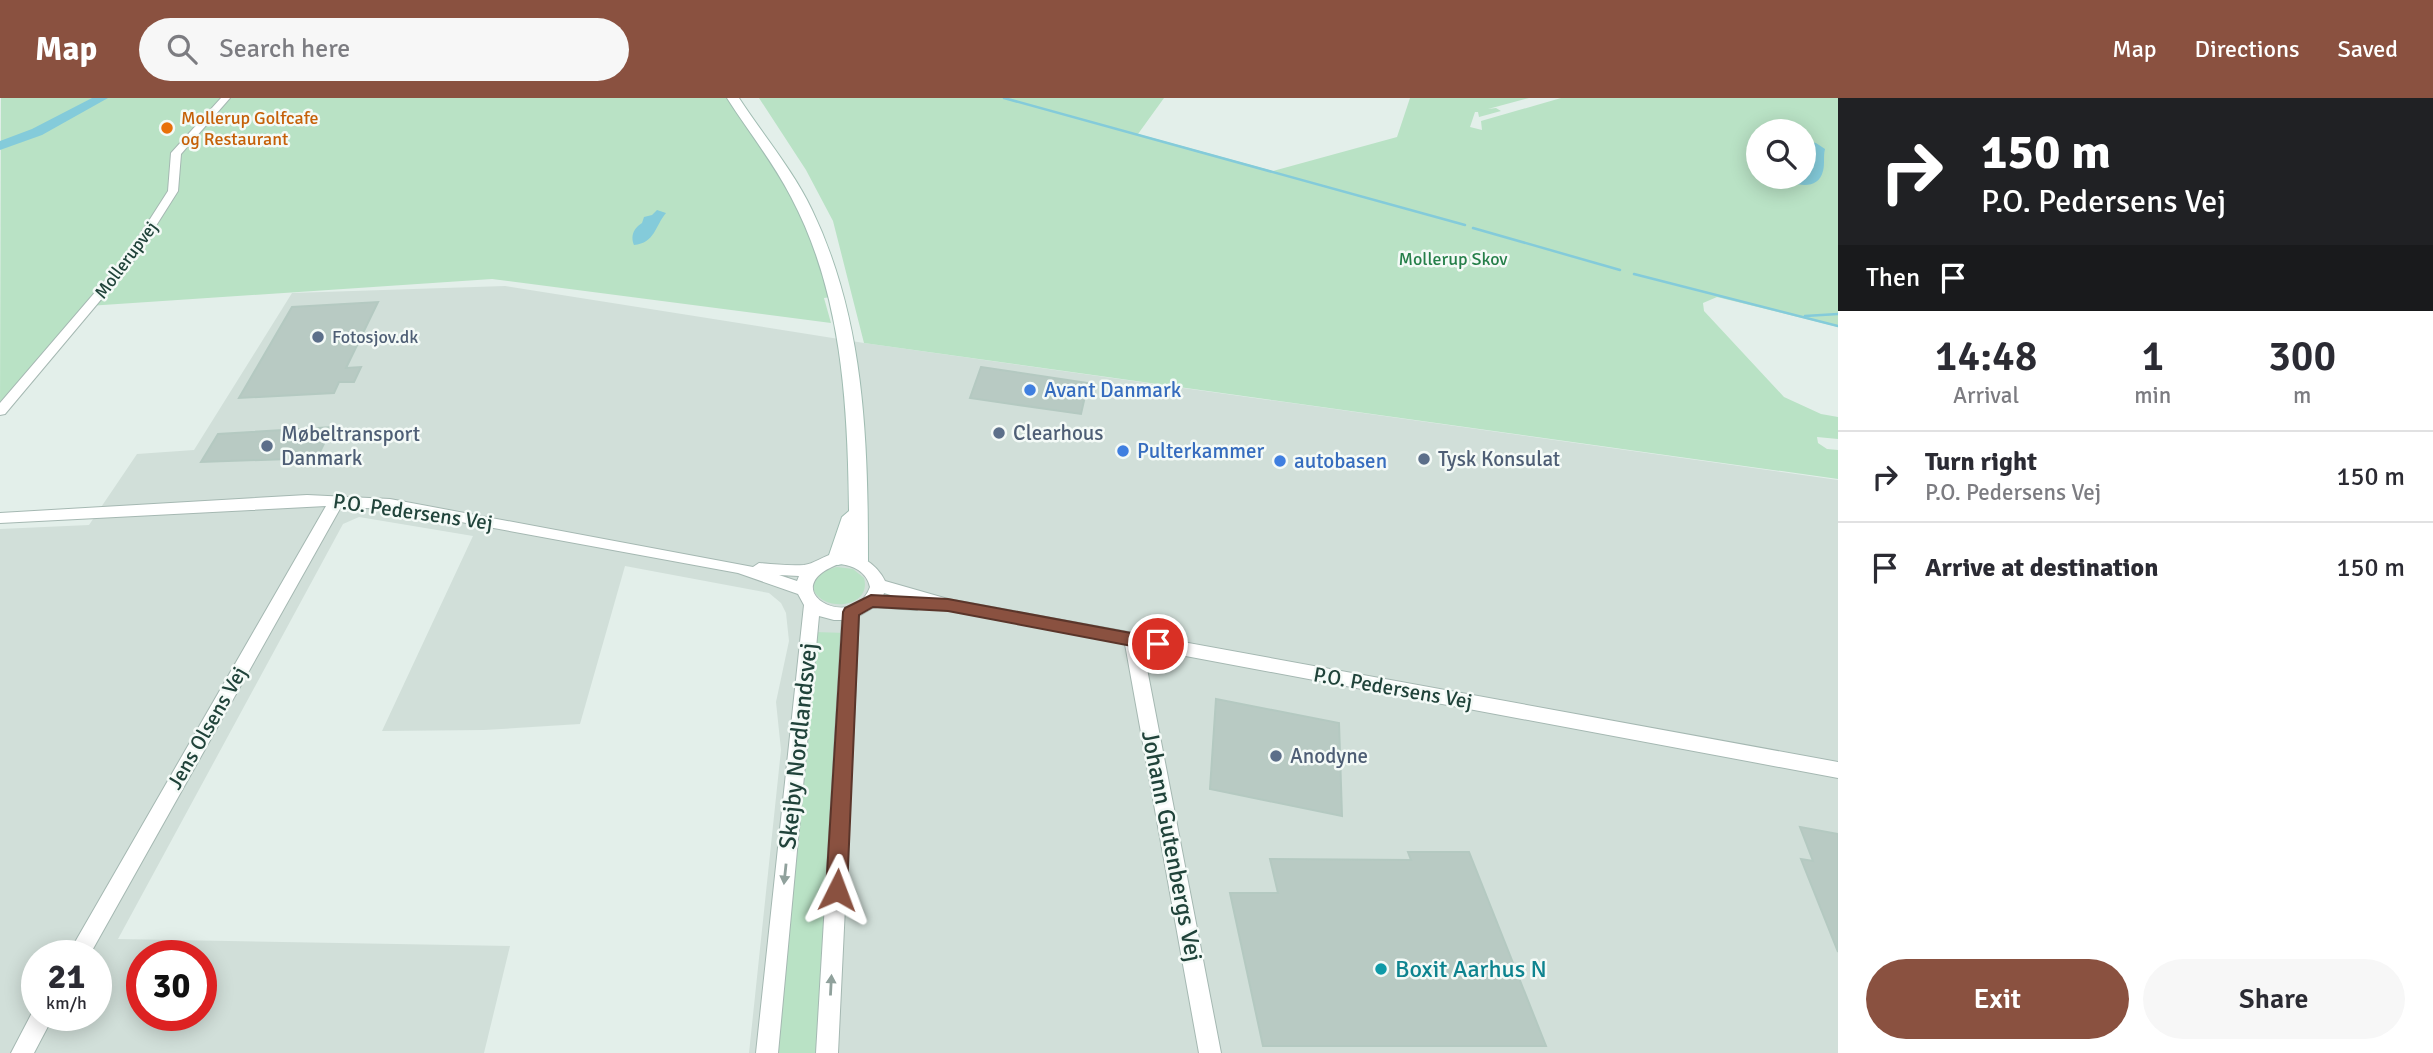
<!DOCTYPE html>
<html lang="en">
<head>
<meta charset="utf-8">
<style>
  :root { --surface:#fff; --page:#f7f7f7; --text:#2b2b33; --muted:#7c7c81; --line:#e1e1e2; --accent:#8a5140 }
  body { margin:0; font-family:Signika,sans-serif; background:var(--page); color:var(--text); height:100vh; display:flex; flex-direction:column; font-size:26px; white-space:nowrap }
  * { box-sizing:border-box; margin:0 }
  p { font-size:23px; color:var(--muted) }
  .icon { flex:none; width:38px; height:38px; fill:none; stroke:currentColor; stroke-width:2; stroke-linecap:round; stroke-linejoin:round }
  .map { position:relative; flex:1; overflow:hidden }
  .side { display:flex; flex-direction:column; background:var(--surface); width:595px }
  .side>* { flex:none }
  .banner { background:#202124; color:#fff; overflow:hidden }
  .buttons { position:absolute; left:1746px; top:21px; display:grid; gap:14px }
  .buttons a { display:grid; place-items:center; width:70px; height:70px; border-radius:50%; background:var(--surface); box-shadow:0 4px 18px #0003; font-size:35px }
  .speed { position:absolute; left:21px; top:842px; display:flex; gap:14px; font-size:35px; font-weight:700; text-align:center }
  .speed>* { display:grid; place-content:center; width:91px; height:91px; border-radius:50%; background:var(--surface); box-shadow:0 4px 18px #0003; line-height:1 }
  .speed small { font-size:18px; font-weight:400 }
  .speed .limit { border:10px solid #d22; background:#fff; color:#111 }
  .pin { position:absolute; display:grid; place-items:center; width:60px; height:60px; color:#fff; margin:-30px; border:4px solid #fff; border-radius:50%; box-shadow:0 2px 7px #0007 }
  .me { position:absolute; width:77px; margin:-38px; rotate:3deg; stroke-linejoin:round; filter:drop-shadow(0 0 5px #0008) }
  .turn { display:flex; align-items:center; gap:24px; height:147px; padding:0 28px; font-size:32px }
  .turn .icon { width:91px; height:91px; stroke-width:2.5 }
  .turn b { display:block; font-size:49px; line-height:60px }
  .then { display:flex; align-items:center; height:66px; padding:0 28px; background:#0003; gap:14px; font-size:26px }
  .eta { display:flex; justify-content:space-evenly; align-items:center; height:119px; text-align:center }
  .eta b { font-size:42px; font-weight:600; line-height:49px }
  .button { display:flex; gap:14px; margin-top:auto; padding:14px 28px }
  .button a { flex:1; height:80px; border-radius:42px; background:var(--accent); color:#fff; font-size:28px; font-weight:600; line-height:80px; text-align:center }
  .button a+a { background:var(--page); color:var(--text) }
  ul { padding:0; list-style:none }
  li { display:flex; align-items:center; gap:21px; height:91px; padding:0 28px; border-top:2px solid var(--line) }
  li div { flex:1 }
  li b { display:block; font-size:26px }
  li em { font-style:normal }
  header { display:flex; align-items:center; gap:42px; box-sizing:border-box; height:98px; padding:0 35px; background:var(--accent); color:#fff }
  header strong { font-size:33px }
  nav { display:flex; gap:38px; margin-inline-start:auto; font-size:24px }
  .search { width:490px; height:63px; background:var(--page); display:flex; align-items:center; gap:18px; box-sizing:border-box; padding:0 24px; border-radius:38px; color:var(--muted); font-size:26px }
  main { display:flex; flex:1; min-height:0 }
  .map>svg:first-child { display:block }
  .built { fill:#d1dfd9; fill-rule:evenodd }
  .green { fill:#b9e2c5; fill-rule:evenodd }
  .water { fill:#84cbda }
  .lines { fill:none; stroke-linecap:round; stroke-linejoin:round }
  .stream { stroke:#84cbda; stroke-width:2.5 }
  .river { fill:#84cbda; fill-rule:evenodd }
  .building { fill:#b8cac3; stroke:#b4c9c1; stroke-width:2 }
  .street-casing { stroke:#a5b8b2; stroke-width:2 }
  .secondary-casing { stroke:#a0bcb2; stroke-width:2 }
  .street { fill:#fff; fill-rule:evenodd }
  .secondary { fill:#fff; fill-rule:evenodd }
  .oneway { fill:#90a19c }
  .route { fill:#8a5140; stroke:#5a352a; stroke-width:2 }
  .food-dot { fill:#e8710a; stroke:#f4faf7; stroke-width:2.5 }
  .service-dot { fill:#5c6f8a; stroke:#f4faf7; stroke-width:2.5 }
  .shop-dot { fill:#3f7fe0; stroke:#f4faf7; stroke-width:2.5 }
  .culture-dot { fill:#0f9aa8; stroke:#f4faf7; stroke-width:2.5 }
  .labels { text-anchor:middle; stroke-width:5; stroke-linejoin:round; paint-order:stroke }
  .far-food-label { font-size:18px; fill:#c56008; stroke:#f4faf7; text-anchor:start }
  .far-park-label { font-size:18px; fill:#257f49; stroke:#f4faf7 }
  .far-street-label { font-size:18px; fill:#20433a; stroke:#f4faf7 }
  .far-service-label { font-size:18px; fill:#4e5e75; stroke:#f4faf7; text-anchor:start }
  .shop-label { font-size:21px; fill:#366cbe; stroke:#f4faf7; text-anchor:start }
  .service-label { font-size:21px; fill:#4e5e75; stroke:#f4faf7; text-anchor:start }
  .street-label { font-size:21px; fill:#20433a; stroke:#f4faf7 }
  .near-street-label { font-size:24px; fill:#20433a; stroke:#f4faf7 }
  .near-culture-label { font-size:24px; fill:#0d838f; stroke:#f4faf7; text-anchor:start }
</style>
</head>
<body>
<header>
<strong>Map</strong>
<div class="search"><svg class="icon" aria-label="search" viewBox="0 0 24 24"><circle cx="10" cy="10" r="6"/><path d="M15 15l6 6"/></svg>Search here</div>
<nav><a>Map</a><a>Directions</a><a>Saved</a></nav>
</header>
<main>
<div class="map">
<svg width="1838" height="955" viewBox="0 0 1838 955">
  <rect width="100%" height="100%" fill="#e3efea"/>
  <path class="built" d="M505 188 864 245 1838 382V955H749L781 652 776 604 789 543 786 515 781 505 769 495 625 468 580 626 484 632 382 633 473 438 359 419 343 426 118 841 510 848 484 955H0V431L89 427 137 356 194 352 292 195ZM37 858H96V917H37ZM142 858H201V917H142Z"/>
  <path class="green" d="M1 0H93L20 39 37 34 102 0H728L788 91 810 136 831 199 824 200 831 225 492 181 88 208 0 310Z
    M759 0H1164L1138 36 1273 73 1397 39 1410 0H1529L1488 11 1496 10 1501 13 1479 19 1478 14H1475L1470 29 1482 32 1481 23 1561 0H1838V229L1717 199 1703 205 1704 213 1784 299 1821 316 1838 319V341L1817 339 1818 345 1827 351 1838 352V381L864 245 833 123 806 72ZM1759 33H1804V79H1759Z
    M837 469 853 471 864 480C872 509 826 515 814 493 813 478 824 472 837 469Z
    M814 534 847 535 821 955H775Z"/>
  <path class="water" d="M1804 43 1816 45 1825 51C1823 58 1825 66 1823 73 1818 94 1793 87 1780 79H1804Z
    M657 112 666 115C655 128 655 145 634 147 630 138 634 130 642 125L644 119 652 117Z"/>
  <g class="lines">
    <path class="stream" d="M1004 0 1465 127
      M1473 130 1620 172
      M1634 176 1838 228
      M1805 218 1838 216"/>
    <path class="river" d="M92 0H108L42 37 0 52V43L32 31Z"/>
  </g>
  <path class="building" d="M378 204 346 270 361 269 354 284H339L334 295 239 300 292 209Z
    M981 269 1088 285 1081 316 970 300Z
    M332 329 317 360 201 364 218 336Z
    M1216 601 1339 625 1342 718 1210 691Z
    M1800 729 1838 736V854L1801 761 1813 763Z
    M1408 754H1469L1546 948H1263L1230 795H1278L1270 761 1411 762Z"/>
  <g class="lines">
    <g class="street-casing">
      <path id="street" d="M221 0H230L181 56 178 93 135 161 5 316 0 317V305L127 157 168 93 171 55Z
        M307 397 390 401 753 469 759 465C774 466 789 468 804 467 813 466 824 458 835 455 855 451 877 466 885 483L948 501 1838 664V680L1143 550 1221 955H1199L1125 546 925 506 917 512 874 509 859 518 838 955H816L842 522H834L819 518 778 955H756L804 507 798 496 738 475 390 411 341 409 89 858H67L326 408 0 425V415ZM839 466C853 467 867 474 870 489 853 536 772 491 839 466ZM779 477 799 478 797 483ZM884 495 897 499 883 498Z
        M35 909 37 917H54L34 955H11Z"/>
    </g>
    <g class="secondary-casing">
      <path id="secondary" d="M727 0H739C763 37 793 72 812 112 865 222 868 343 868 463L865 468 858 470 851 468 848 461 845 465 838 467 831 465 828 460 842 419 849 413C848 307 842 195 791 99 773 64 748 33 727 0Z"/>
    </g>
    <use href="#street" class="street"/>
    <use href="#secondary" class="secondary"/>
  </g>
  <defs><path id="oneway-solid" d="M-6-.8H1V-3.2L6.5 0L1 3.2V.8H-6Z" transform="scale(1.75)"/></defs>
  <g class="oneway">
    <use href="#oneway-solid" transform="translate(785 776) rotate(96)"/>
    <use href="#oneway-solid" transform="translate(831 887) rotate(-87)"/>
  </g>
  <path class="route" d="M871 497 948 501 1158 540 1164 542 1167 546 1164 551 1158 553 948 513 873 509 859 517 847 792 844 799 837 802 829 799 826 792 843 514 845 510Z"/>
  <circle class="food-dot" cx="167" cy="30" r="7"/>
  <g class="service-dot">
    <circle cx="318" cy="239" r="7"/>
    <circle cx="999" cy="335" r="7"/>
    <circle cx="267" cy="348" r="7"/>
    <circle cx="1424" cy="361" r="7"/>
    <circle cx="1276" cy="658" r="7"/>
  </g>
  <g class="shop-dot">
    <circle cx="1030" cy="292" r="7"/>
    <circle cx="1123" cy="353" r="7"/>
    <circle cx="1280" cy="363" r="7"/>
  </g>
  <circle class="culture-dot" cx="1381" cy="871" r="7"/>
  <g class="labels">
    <g class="far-food-label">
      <text x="181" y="26">Mollerup Golfcafe<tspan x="181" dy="21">og Restaurant</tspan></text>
    </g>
    <g class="far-park-label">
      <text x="1453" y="167">Mollerup Skov</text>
    </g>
    <g class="far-street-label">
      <text transform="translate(126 162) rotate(-53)" y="6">Mollerupvej</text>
    </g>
    <g class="far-service-label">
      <text x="332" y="245">Fotosjov.dk</text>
    </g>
    <g class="shop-label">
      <text x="1044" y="299">Avant Danmark</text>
      <text x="1137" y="360">Pulterkammer</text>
      <text x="1294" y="370">autobasen</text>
    </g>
    <g class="service-label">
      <text x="1013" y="342">Clearhous</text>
      <text x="281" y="343">Møbeltransport<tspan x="281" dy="24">Danmark</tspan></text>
      <text x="1438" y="368">Tysk Konsulat</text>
      <text x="1290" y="665">Anodyne</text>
    </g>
    <g class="street-label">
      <text transform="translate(413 414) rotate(8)" y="7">P.O. Pedersens Vej</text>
      <text transform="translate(1393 590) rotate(10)" y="7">P.O. Pedersens Vej</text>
      <text transform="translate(207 630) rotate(-60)" y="7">Jens Olsens Vej</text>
    </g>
    <g class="near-street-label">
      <text transform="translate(798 648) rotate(-84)" y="8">Skejby Nordlandsvej</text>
      <text transform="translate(1172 748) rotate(79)" y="8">Johann Gutenbergs Vej</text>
    </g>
    <g class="near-culture-label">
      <text x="1395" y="879">Boxit Aarhus N</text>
    </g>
  </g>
</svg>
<div class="buttons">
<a><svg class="icon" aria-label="search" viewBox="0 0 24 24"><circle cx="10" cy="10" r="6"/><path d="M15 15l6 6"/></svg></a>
</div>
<div class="speed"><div>21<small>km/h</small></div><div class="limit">30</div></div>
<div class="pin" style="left:1158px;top:546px;background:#d93025"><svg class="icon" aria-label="arrive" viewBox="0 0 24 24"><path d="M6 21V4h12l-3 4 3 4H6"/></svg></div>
<svg class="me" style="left:837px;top:792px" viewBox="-20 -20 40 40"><path d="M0-17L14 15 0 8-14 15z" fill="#8a5140" stroke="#fff" stroke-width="4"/></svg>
</div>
<section class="side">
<div class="banner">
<div class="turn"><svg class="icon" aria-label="right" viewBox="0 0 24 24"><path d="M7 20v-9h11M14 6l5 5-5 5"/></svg><div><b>150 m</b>P.O. Pedersens Vej</div></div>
<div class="then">Then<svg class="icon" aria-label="arrive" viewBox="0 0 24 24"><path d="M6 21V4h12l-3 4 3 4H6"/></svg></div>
</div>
<div class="eta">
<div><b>14:48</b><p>Arrival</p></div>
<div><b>1</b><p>min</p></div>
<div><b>300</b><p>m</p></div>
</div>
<ul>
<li><svg class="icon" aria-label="right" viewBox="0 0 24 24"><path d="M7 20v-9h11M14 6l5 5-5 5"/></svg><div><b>Turn right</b><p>P.O. Pedersens Vej</p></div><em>150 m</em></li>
<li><svg class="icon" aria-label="arrive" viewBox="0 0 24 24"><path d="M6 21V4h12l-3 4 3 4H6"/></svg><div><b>Arrive at destination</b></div><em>150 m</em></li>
</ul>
<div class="button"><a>Exit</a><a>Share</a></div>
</section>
</main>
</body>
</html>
